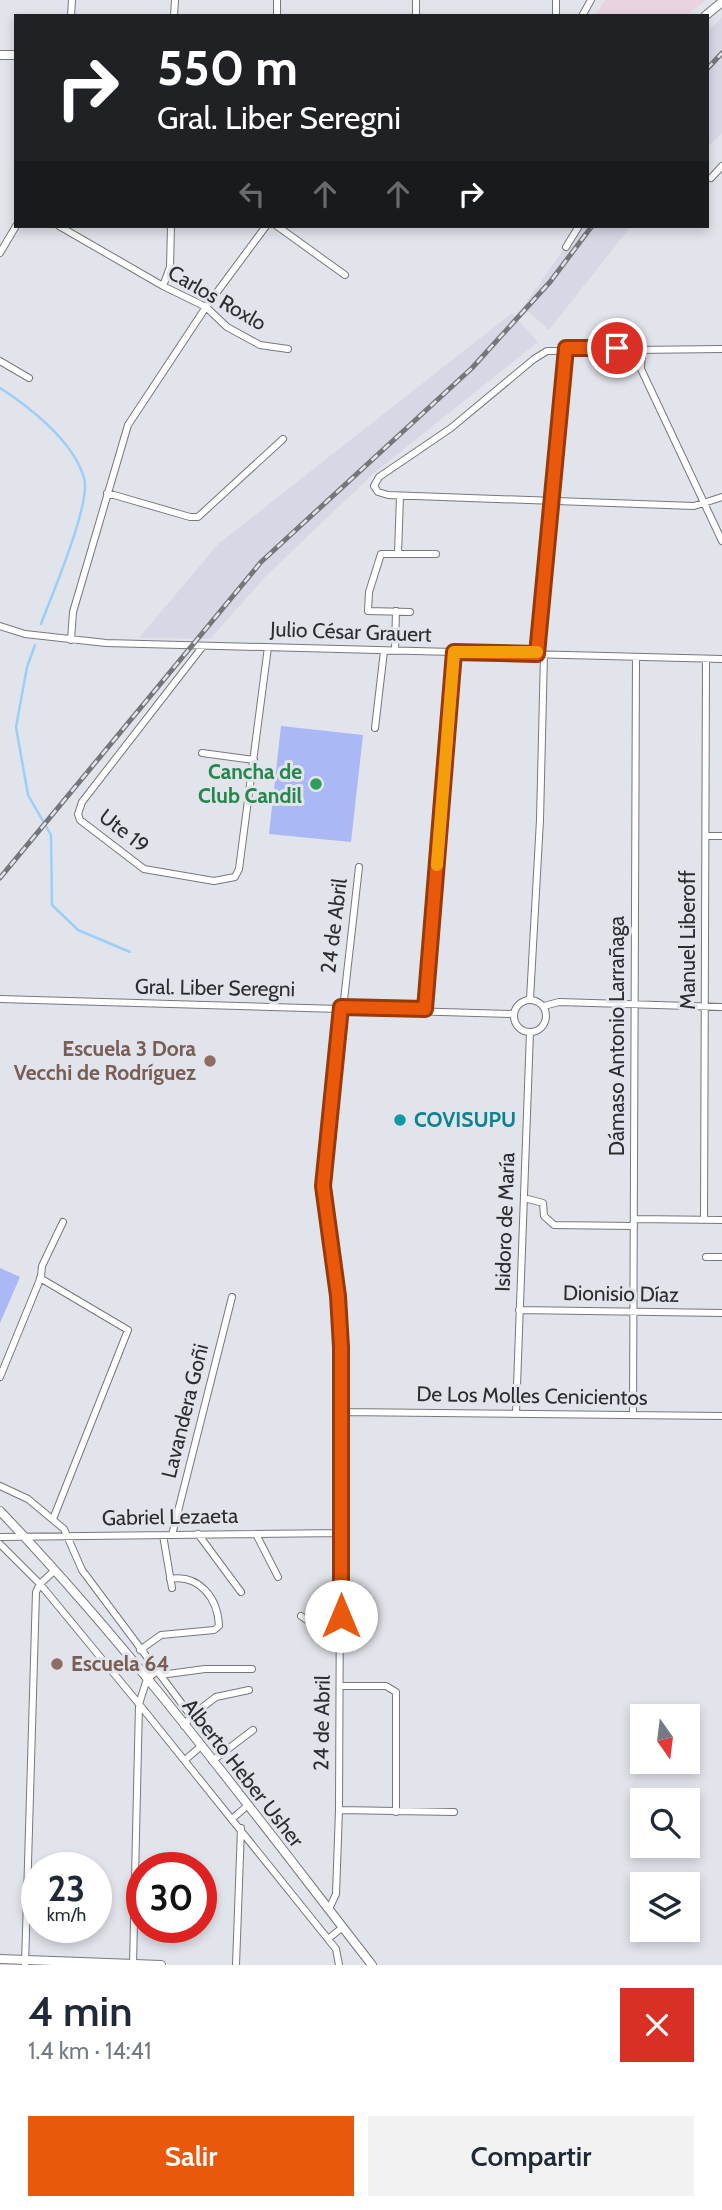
<!DOCTYPE html>
<html lang="es">
<head>
<meta charset="utf-8">
<style>
  :root { --surface:#fff; --page:#f2f2f3; --text:#1f2937; --muted:#747a83; --accent:#ea580c }
  body { margin:0; font-family:Cabin,sans-serif; background:var(--page); color:var(--text); height:100vh; display:flex; flex-direction:column; font-size:26px; white-space:nowrap }
  * { box-sizing:border-box; margin:0 }
  p { font-size:23px; color:var(--muted) }
  .icon { flex:none; width:38px; height:38px; fill:none; stroke:currentColor; stroke-width:2; stroke-linecap:round; stroke-linejoin:round }
  .map { position:relative; height:1965px; overflow:hidden }
  .panel { display:flex; flex-direction:column; background:var(--surface); flex:1 }
  .panel>* { flex:none }
  .guide { position:absolute; left:14px; top:14px; width:695px; height:214px; border-radius:0px; box-shadow:0 4px 10px #0003; background:#202124; color:#fff; overflow:hidden }
  .needle { width:46px; rotate:166deg }
  .fabs { position:absolute; left:630px; top:1704px; display:grid; gap:14px }
  .fabs a { display:grid; place-items:center; width:70px; height:70px; border-radius:0px; background:var(--surface); box-shadow:0 4px 10px #0003; font-size:35px }
  .speed { position:absolute; left:21px; top:1852px; display:flex; gap:14px; font-size:35px; font-weight:700; text-align:center }
  .speed>* { display:grid; place-content:center; width:91px; height:91px; border-radius:50%; background:var(--surface); box-shadow:0 4px 10px #0003; line-height:1 }
  .speed small { font-size:18px; font-weight:400 }
  .speed .limit { border:10px solid #d22; background:#fff; color:#111 }
  .pin { position:absolute; display:grid; place-items:center; width:60px; height:60px; color:#fff; margin:-30px; border:4px solid #fff; border-radius:50%; box-shadow:0 2px 7px #0007 }
  .me { position:absolute; width:77px; margin:-38px; rotate:0deg; stroke-linejoin:round; filter:drop-shadow(0 0 5px #0008) }
  .turn { display:flex; align-items:center; gap:24px; height:147px; padding:0 28px; font-size:32px }
  .turn .icon { width:91px; height:91px; stroke-width:2.5 }
  .turn b { display:block; font-size:49px; line-height:60px }
  .lanes { display:flex; align-items:center; height:66px; padding:0 28px; background:#0003; justify-content:center; gap:35px; direction:ltr }
  .lanes .off { opacity:.35 }
  .round { display:grid; place-items:center; flex:none; width:74px; height:74px; border-radius:0px; background:var(--page) }
  .headline { display:flex; align-items:center; justify-content:space-between; height:119px; padding:0 28px }
  h1 { font-size:42px; font-weight:600; line-height:52px }
  .cta { display:flex; gap:14px; margin-top:auto; padding:14px 28px }
  .cta a { flex:1; height:80px; border-radius:0px; background:var(--accent); color:#fff; font-size:28px; font-weight:600; line-height:80px; text-align:center }
  .cta a+a { background:var(--page); color:var(--text) }
  .map>svg:first-child { display:block }
  .built { fill:#d6d8e6 }
  .industrial { fill:#ead3e0 }
  .green { fill:#abb8f6 }
  .lines { fill:none; stroke-linecap:round; stroke-linejoin:round }
  .stream { stroke:#9bcff5; stroke-width:2.5 }
  .minor-casing { stroke:#77787e; stroke-width:8 }
  .tertiary-casing { stroke:#77787e; stroke-width:10 }
  .minor { stroke:#fff; stroke-width:6 }
  .tertiary { stroke:#fff; stroke-width:8 }
  .rail-casing { stroke:#74767a; stroke-width:5 }
  .rail { stroke:#e2e4eb; stroke-width:2.5; stroke-dasharray:8; stroke-linecap:butt }
  .route-casing { stroke:#983908; stroke-width:18 }
  .route { stroke:#ea580c; stroke-width:12 }
  .slow { stroke:#f59e0b; stroke-width:12 }
  .leisure-dot { fill:#2e9e5b; stroke:#e2e4eb; stroke-width:2.5 }
  .education-dot { fill:#8d6e63; stroke:#e2e4eb; stroke-width:2.5 }
  .culture-dot { fill:#0f9aa8; stroke:#e2e4eb; stroke-width:2.5 }
  .labels { text-anchor:middle; stroke-width:6; stroke-linejoin:round; paint-order:stroke }
  .street-label { font-size:21px; fill:#2c2d2f; stroke:#e2e4eb }
  .leisure-label { font-size:21px; font-weight:bold; fill:#27864d; stroke:#e2e4eb; text-anchor:end }
  .education-label { font-size:21px; font-weight:bold; fill:#785e54; stroke:#e2e4eb; text-anchor:end }
  .culture-label { font-size:21px; font-weight:bold; fill:#0d838f; stroke:#e2e4eb; text-anchor:start }
</style>
</head>
<body>
<div class="map">
<svg width="722" height="1965" viewBox="0 0 722 1965">
  <rect width="100%" height="100%" fill="#e2e4eb"/>
  <path class="built" d="M722 17V134L707 147V33Z
    M580 226H631L549 330 523 307Z
    M512 313 538 342 374 473 265 577 210 639 139 638 218 544Z"/>
  <path class="industrial" d="M605 0H707L684 16H595Z"/>
  <path class="green" d="M281 726 363 735 351 842 269 834Z
    M0 1268 20 1277 0 1323Z"/>
  <g class="lines">
    <path class="stream" d="M0 388C30 407 74 442 84 478 92 502 51 597 41 624
      M35 645 27 667 16 727 28 795 51 835 52 905 78 930 130 952"/>
    <g class="minor-casing">
      <path id="minor" d="M416 0V16
        M71 16 72 0
        M174 16 175 0
        M277 16V0
        M556 16V0
        M582 16 591 0
        M711 178 722 166
        M59 226 163 286 206 307 227 327 260 345 288 349
        M277 226 345 275
        M566 247 579 226
        M0 253 16 226
        M163 286 170 267 171 226
        M642 347 641 369 722 541
        M722 349 547 351 534 359 451 428 379 477 374 486 378 492 388 495 694 506 722 497
        M0 361 29 378
        M107 493 190 517H198L283 439
        M398 554 400 496
        M410 612 368 611 369 592 381 554H436
        M0 626 25 634 106 643 722 659
        M71 640 73 612 128 425 206 307 266 226
        M203 646 82 802 78 814 80 820 144 869 214 881 235 877 239 869 268 647
        M395 651 396 611
        M537 654 566 348
        M375 728 384 651
        M202 753 254 760
        M706 836H722
        M0 999 514 1014
        M530 999 540 820 544 654
        M514 1016a16 16 0 1 1 32 0a16 16 0 1 1-32 0Z
        M544 1006 559 1002 722 1007
        M425 1009 454 652
        M524 1198 543 1203 544 1216 554 1225 634 1226
        M635 1219 722 1220
        M704 1220 706 659
        M706 1257H722
        M40 1278 128 1330 53 1519
        M519 1310 722 1313
        M0 1377 41 1277 42 1266 63 1222
        M341 1412 722 1416
        M516 1413 530 1032
        M633 1415 636 657
        M0 1486 28 1499 64 1529 82 1570 191 1716 184 1726
        M198 1534 241 1592
        M256 1534 278 1577
        M163 1535 172 1588
        M172 1535 232 1297
        M0 1537 341 1533
        M0 1544 40 1584 139 1704 336 1949 339 1965
        M301 1616 341 1643
        M140 1650 161 1635 214 1630 219 1626C218 1598 199 1574 170 1579
        M160 1675 205 1669H252
        M341 1686H386L396 1692V1812
        M191 1716 216 1697 249 1690
        M185 1760 200 1747
        M212 1761 253 1730
        M339 1810 454 1812
        M233 1818 247 1806
        M329 1909 336 1894 339 1810 341 1347 338 1296 323 1186 359 867
        M328 1939 343 1927
        M25 1965 36 1592 40 1584 55 1570
        M133 1965 139 1704 147 1679 156 1672
        M236 1965 241 1828"/>
    </g>
    <g class="tertiary-casing">
      <path id="tertiary" d="M705 16 722 2
        M0 55H16
        M0 1511C135 1652 252 1811 372 1965
        M0 1959 161 1965"/>
    </g>
    <use href="#minor" class="minor"/>
    <use href="#tertiary" class="tertiary"/>
    <g class="rail-casing">
      <path id="rail" d="M707 69 722 53
        M0 878 261 562 472 368 550 282 592 226"/>
    </g>
    <use href="#rail" class="rail"/>
  </g>
  <g class="lines">
    <g class="route-casing">
      <path id="route" d="M341 1616V1347L338 1296 323 1186 341 1007 425 1009 454 652 537 654 566 348H617"/>
    </g>
    <use href="#route" class="route"/>
    <path class="slow" d="M437 865 454 652H537"/>
  </g>
  <circle class="leisure-dot" cx="316" cy="784" r="7"/>
  <g class="education-dot">
    <circle cx="210" cy="1061" r="7"/>
    <circle cx="57" cy="1664" r="7"/>
  </g>
  <circle class="culture-dot" cx="400" cy="1120" r="7"/>
  <g class="labels">
    <g class="street-label">
      <text transform="translate(217 298) rotate(30)" y="7">Carlos Roxlo</text>
      <text transform="translate(351 632) rotate(2)" y="7">Julio César Grauert</text>
      <text transform="translate(124 831) rotate(38)" y="7">Ute 19</text>
      <text transform="translate(334 926) rotate(-83)" y="7">24 de Abril</text>
      <text transform="translate(688 940) rotate(-90)" y="7">Manuel Liberoff</text>
      <text transform="translate(215 988) rotate(1)" y="7">Gral. Liber Seregni</text>
      <text transform="translate(617 1036) rotate(-90)" y="7">Dámaso Antonio Larrañaga</text>
      <text transform="translate(505 1222) rotate(-88)" y="7">Isidoro de María</text>
      <text transform="translate(621 1294) rotate(1)" y="7">Dionisio Díaz</text>
      <text transform="translate(532 1396) rotate(1)" y="7">De Los Molles Cenicientos</text>
      <text transform="translate(185 1411) rotate(-76)" y="7">Lavandera Goñi</text>
      <text transform="translate(170 1517) rotate(-1)" y="7">Gabriel Lezaeta</text>
      <text transform="translate(322 1723) rotate(-89)" y="7">24 de Abril</text>
      <text transform="translate(243 1773) rotate(52)" y="7">Alberto Heber Usher</text>
    </g>
    <g class="leisure-label">
      <text x="302" y="779">Cancha de<tspan x="302" dy="24">Club Candil</tspan></text>
    </g>
    <g class="education-label">
      <text x="196" y="1056">Escuela 3 Dora<tspan x="196" dy="24">Vecchi de Rodríguez</tspan></text>
      <text x="71" y="1671" text-anchor="start">Escuela 64</text>
    </g>
    <g class="culture-label">
      <text x="414" y="1127">COVISUPU</text>
    </g>
  </g>
</svg>
<div class="fabs">
<a><svg class="needle" viewBox="-14 -14 28 28"><path d="M0-13l5 13h-10z" fill="#e53935"/><path d="M0 13l5-13h-10z" fill="#747a83"/></svg></a>
<a><svg class="icon" aria-label="search" viewBox="0 0 24 24"><circle cx="10" cy="10" r="6"/><path d="M15 15l6 6"/></svg></a>
<a><svg class="icon" aria-label="layers" viewBox="0 0 24 24"><path d="M12 4l9 5-9 5-9-5zM3 14l9 5 9-5"/></svg></a>
</div>
<div class="speed"><div>23<small>km/h</small></div><div class="limit">30</div></div>
<div class="pin" style="left:617px;top:348px;background:#d93025"><svg class="icon" aria-label="arrive" viewBox="0 0 24 24"><path d="M6 21V4h12l-3 4 3 4H6"/></svg></div>
<svg class="me" style="left:341px;top:1616px" viewBox="-20 -20 40 40"><circle r="19" fill="#fff"/><path d="M0-13L10 11 0 6-10 11z" fill="#ea580c"/></svg>
<div class="guide">
<div class="turn"><svg class="icon" aria-label="right" viewBox="0 0 24 24"><path d="M7 20v-9h11M14 6l5 5-5 5"/></svg><div><b>550 m</b>Gral. Liber Seregni</div></div>
<div class="lanes"><svg class="icon off" aria-label="left" viewBox="0 0 24 24"><path d="M17 20v-9H6M10 6l-5 5 5 5"/></svg><svg class="icon off" aria-label="ahead" viewBox="0 0 24 24"><path d="M12 20V5M6 11l6-6 6 6"/></svg><svg class="icon off" aria-label="ahead" viewBox="0 0 24 24"><path d="M12 20V5M6 11l6-6 6 6"/></svg><svg class="icon" aria-label="right" viewBox="0 0 24 24"><path d="M7 20v-9h11M14 6l5 5-5 5"/></svg></div>
</div>
</div>
<section class="panel">
<div class="headline"><div><h1>4 min</h1><p>1.4 km · 14:41</p></div><a class="round" style="background:#d93025;color:#fff"><svg class="icon" aria-label="close" viewBox="0 0 24 24"><path d="M6 6l12 12M18 6L6 18"/></svg></a></div>
<div class="cta"><a>Salir</a><a>Compartir</a></div>
</section>
</body>
</html>
